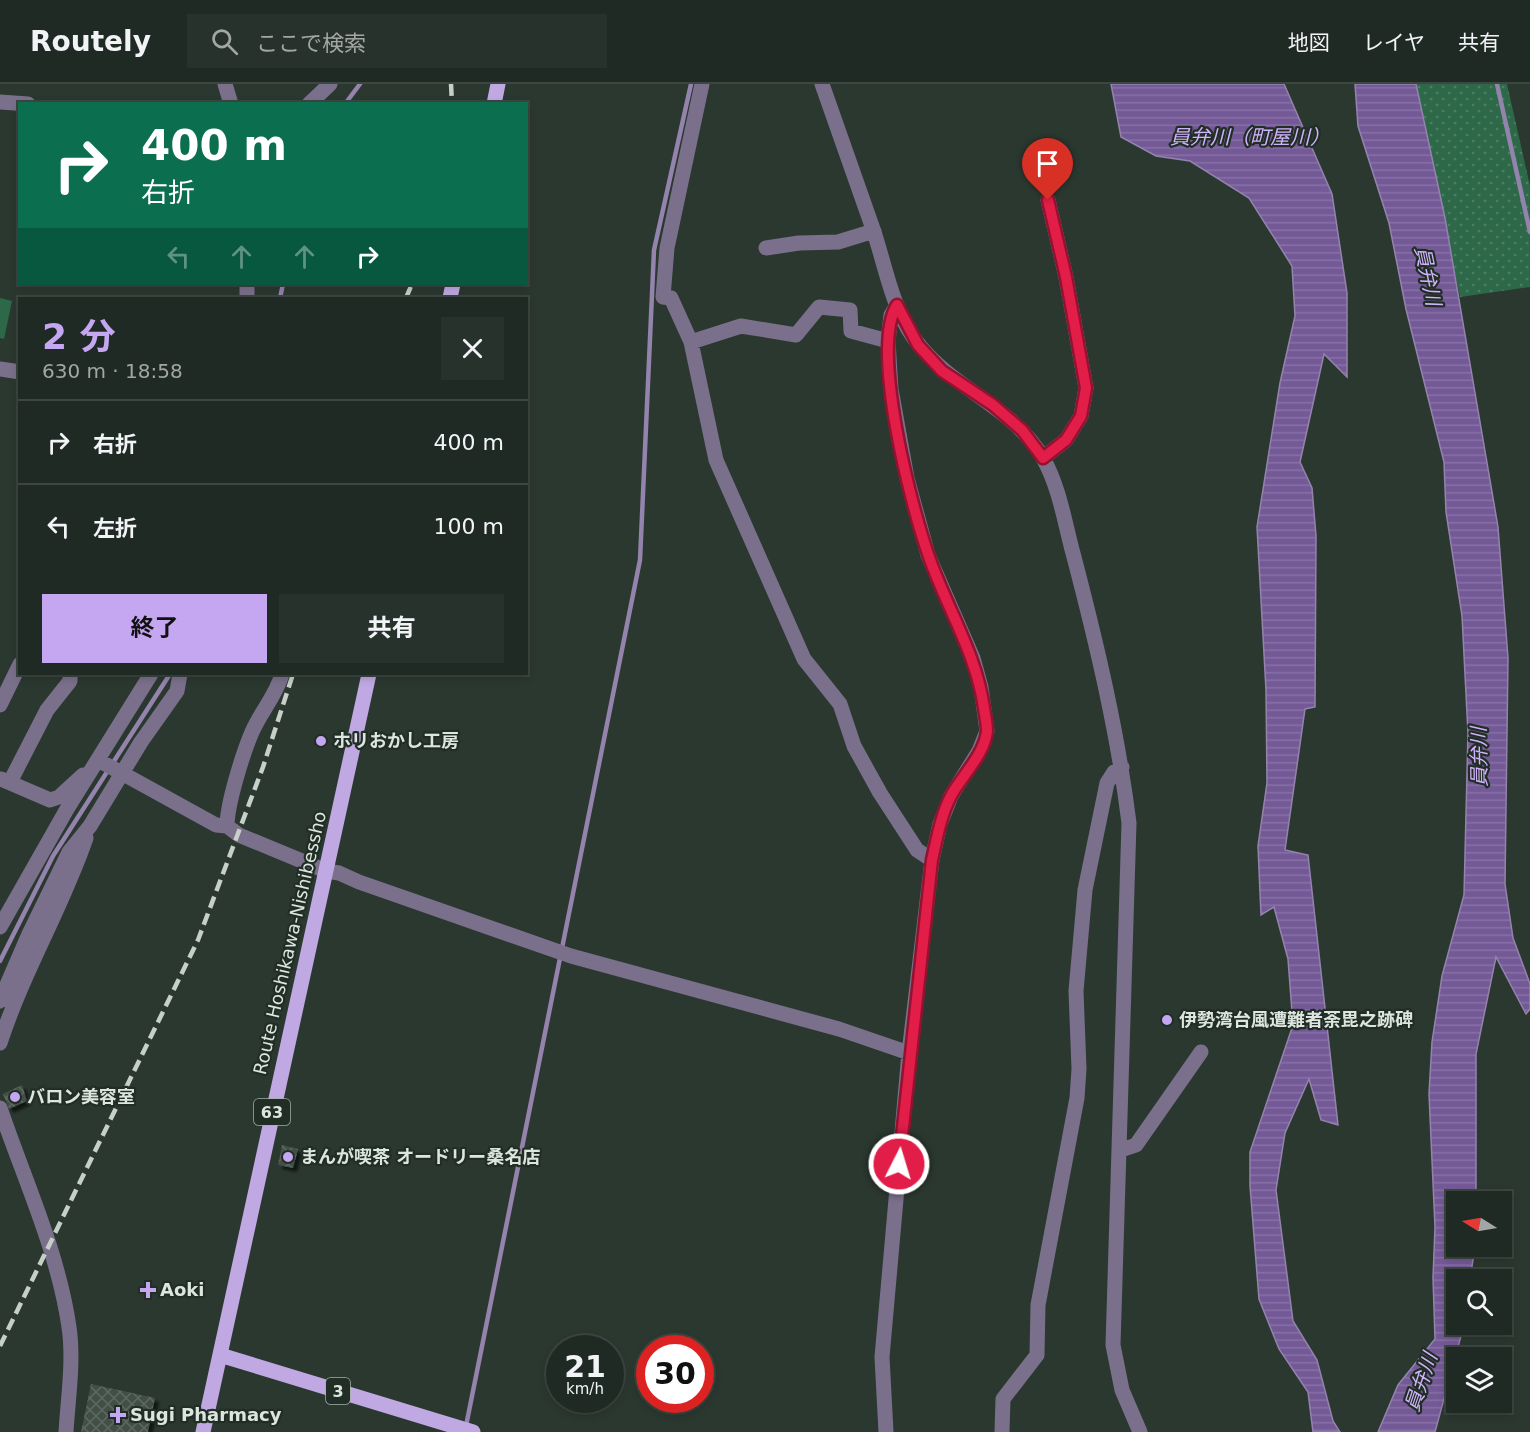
<!DOCTYPE html>
<html lang="ja">
<head>
<meta charset="utf-8">
<style>
  :root { --surface:#202a24; --page:#28322c; --text:#f1f3f6; --muted:#a2a7a6; --line:#3d4641; --accent:#c5a6f0 }
  body { margin:0; font-family:"DejaVu Sans","Noto Sans JP",sans-serif; background:var(--page); color:var(--text); height:100vh; display:flex; flex-direction:column; font-size:22px; white-space:nowrap }
  * { box-sizing:border-box; margin:0 }
  p { font-size:20px; color:var(--muted) }
  .icon { flex:none; width:33px; height:33px; fill:none; stroke:currentColor; stroke-width:2; stroke-linecap:round; stroke-linejoin:round }
  .map { position:relative; flex:1; overflow:hidden }
  .drawer { position:absolute; left:18px; top:213px; width:510px; height:378px; display:flex; flex-direction:column; background:var(--surface); border-radius:0px; box-shadow:0 3px 9px #0003,0 0 0 2px var(--line) }
  .drawer>* { flex:none }
  .hud { position:absolute; left:18px; top:18px; width:510px; height:183px; border-radius:0px; box-shadow:0 3px 9px #0003,0 0 0 2px var(--line); background:#0b6e4f; color:#fff; overflow:hidden }
  .needle { width:39px; rotate:281deg }
  .fabs { position:absolute; left:1446px; top:1107px; display:grid; gap:12px }
  .fabs a { display:grid; place-items:center; width:66px; height:66px; border-radius:0px; background:var(--surface); box-shadow:0 3px 9px #0003,0 0 0 2px var(--line); font-size:30px }
  .speed { position:absolute; left:546px; top:1251px; display:flex; gap:12px; font-size:30px; font-weight:700; text-align:center }
  .speed>* { display:grid; place-content:center; width:78px; height:78px; border-radius:50%; background:var(--surface); box-shadow:0 3px 9px #0003,0 0 0 2px var(--line); line-height:1 }
  .speed small { font-size:15px; font-weight:400 }
  .speed .limit { border:9px solid #d22; background:#fff; color:#111 }
  .pin { position:absolute; display:grid; place-items:center; width:51px; height:51px; color:#fff; margin:-62px -26px; border-radius:50% 50% 50% 0; rotate:-45deg; box-shadow:0 0 6px #0007 }
  .pin .icon { rotate:45deg }
  .me { position:absolute; width:66px; margin:-33px; rotate:5deg; stroke-linejoin:round; filter:drop-shadow(0 0 4px #0008) }
  .turn { display:flex; align-items:center; gap:21px; height:126px; padding:0 24px; font-size:27px }
  .turn .icon { width:78px; height:78px; stroke-width:2.5 }
  .turn b { display:block; font-size:42px; line-height:51px }
  .lanes { display:flex; align-items:center; height:57px; padding:0 24px; background:#0003; justify-content:center; gap:30px; direction:ltr }
  .lanes .off { opacity:.35 }
  .round { display:grid; place-items:center; flex:none; width:63px; height:63px; border-radius:0px; background:var(--page) }
  .head { display:flex; align-items:center; justify-content:space-between; height:102px; padding:0 24px }
  h1 { font-size:36px; font-weight:700; line-height:45px; color:var(--accent) }
  .primary-button { display:flex; gap:12px; margin-top:auto; padding:12px 24px }
  .primary-button a { flex:1; height:69px; border-radius:0px; background:var(--accent); color:#111; font-size:24px; font-weight:700; line-height:69px; text-align:center }
  .primary-button a+a { background:var(--page); color:var(--text) }
  ul { padding:0; list-style:none }
  li { display:flex; align-items:center; gap:18px; height:84px; padding:0 24px; border-top:2px solid var(--line) }
  li div { flex:1 }
  li b { display:block; font-size:22px }
  li em { font-style:normal }
  header { display:flex; align-items:center; gap:36px; box-sizing:border-box; height:84px; padding:0 30px; background:var(--surface); border-bottom:2px solid var(--line) }
  header strong { font-size:28px }
  nav { display:flex; gap:33px; margin-inline-start:auto; font-size:21px }
  .search { width:420px; height:54px; background:var(--page); display:flex; align-items:center; gap:15px; box-sizing:border-box; padding:0 21px; border-radius:0px; color:var(--muted); font-size:22px }
  .map>svg:first-child { display:block }
  .grass { fill:url(#grass-dots) }
  .green { fill:#2d6949 }
  .water { fill:url(#water-rules); stroke:#9483ad; stroke-width:1.5 }
  .lines { fill:none; stroke-linecap:round; stroke-linejoin:round }
  .stream { stroke:#9483ad; stroke-width:4.5 }
  .building { fill:url(#building-cross-hatch); filter:url(#shadow) }
  .minor { stroke:#7b708c; stroke-width:15 }
  .major { stroke:#c0a9e3; stroke-width:15 }
  .rail { stroke:#c6cfc8; stroke-width:4.5; stroke-dasharray:12 6; stroke-linecap:butt }
  .route-casing { stroke:#92132f; stroke-width:15 }
  .route { stroke:#e11d48; stroke-width:10 }
  .poi-dot { fill:#c5a6f0; stroke:#212e26; stroke-width:2 }
  .labels { text-anchor:middle; stroke-width:4.5; stroke-linejoin:round; paint-order:stroke }
  .shield { fill:#212e26; stroke:#a5aea8; stroke-width:1.5 }
  .shield-label { font-size:16px; font-weight:bold; fill:#dde5df }
  .poi-label { font-size:18px; font-weight:bold; fill:#dde5df; stroke:#212e26; text-anchor:start }
  .street-label { font-size:18px; fill:#dde5df; stroke:#212e26 }
  .water-label { font-size:20px; font-style:italic; fill:#d1b3fb; stroke:#212e26 }
</style>
</head>
<body>
<header>
<strong>Routely</strong>
<div class="search"><svg class="icon" aria-label="search" viewBox="0 0 24 24"><circle cx="10" cy="10" r="6"/><path d="M15 15l6 6"/></svg>ここで検索</div>
<nav><a>地図</a><a>レイヤ</a><a>共有</a></nav>
</header>
<div class="map">
<svg width="1530" height="1348" viewBox="0 0 1530 1348">
  <defs>
    <pattern id="grass-dots" width="8" height="8" patternUnits="userSpaceOnUse" patternTransform="scale(1.5)"><rect width="8" height="8" fill="#2d6949"/><path d="M2 2h.1M6 6h.1" fill="none" stroke="#4b7e63" stroke-width="1.8" stroke-linecap="round"/></pattern>
    <pattern id="water-rules" width="6" height="5" patternUnits="userSpaceOnUse" patternTransform="scale(1.5)"><rect width="6" height="5" fill="#745997"/><path d="M0 2.5h6" fill="none" stroke="#8771a5"/></pattern>
    <pattern id="building-cross-hatch" width="8" height="8" patternUnits="userSpaceOnUse" patternTransform="scale(1.5)"><rect width="8" height="8" fill="#425047"/><path d="M0 0l8 8M0 8l8-8" fill="none" stroke="#5d6961"/></pattern>
    <filter id="shadow"><feDropShadow dx="4" dy="4" stdDeviation="1.5" flood-color="#0009"/></filter>
  </defs>
  <rect width="100%" height="100%" fill="#2b3830"/>
  <path class="grass" d="M1416 0H1507L1530 102V203L1460 213Z"/>
  <path class="green" d="M0 214 12 217 4 255 0 254Z"/>
  <path class="water" d="M1111 0H1284L1332 110 1347 209V293L1324 270 1300 378 1312 404 1316 452 1315 623 1305 625 1285 766 1308 771 1338 1041 1321 1036 1309 995 1285 1049 1276 1106 1293 1237 1317 1276 1333 1337 1340 1348H1313L1308 1308 1279 1265 1259 1215 1250 1102V1068L1293 941 1288 875 1274 823 1261 831 1258 762 1267 699 1266 606 1257 443 1280 299 1295 232 1292 182 1249 114 1190 77 1156 72 1121 53Z
    M1355 0H1416L1445 134 1498 443 1508 574 1505 800 1513 854 1530 900V925L1526 930 1496 873 1476 970V1117L1456 1118V1162L1475 1163 1470 1195 1456 1196V1240L1464 1241 1435 1348H1378L1398 1301 1435 1255 1433 1194 1435 1143 1429 1010 1432 958 1442 892 1464 811 1468 649 1462 532 1446 428 1444 378 1406 225 1389 139 1358 42Z"/>
  <g class="lines">
    <path class="stream" d="M1497 0 1530 148
      M345 20 360 0
      M280 214 283 200
      M0 877 53 772 170 590
      M466 1342 640 476 654 166 691 0"/>
  </g>
  <path class="building" d="M22 1001 27 1017 9 1025 3 1010Z
    M282 1061 298 1065 293 1084 278 1081Z
    M91 1300 155 1314 148 1348H81Z"/>
  <g class="lines">
    <path class="minor" d="M225 0 231 20
      M702 0 667 164 663 213 671 214 691 258 716 376 804 575 840 620 854 662 880 709 917 766 932 776
      M822 0C839 48 856 97 873 145 886 183 893 231 920 262 956 306 1014 324 1043 374 1060 404 1065 441 1074 473 1097 561 1118 650 1129 739L1113 1261 1122 1306 1140 1348
      M0 18 28 20
      M309 20 330 0
      M766 164 799 159 838 158 874 147
      M247 214V200
      M691 258 741 242 796 251 819 223 850 226 851 247 888 257
      M0 285 20 288
      M1043 374 1066 356 1081 332 1086 304 1066 193 1048 116
      M0 621 20 580
      M98 676 216 741 227 742 239 751 326 787 339 789 359 798 571 872 839 945 909 969
      M1 695 50 716 59 713 83 691
      M10 698 47 626 70 597V590
      M227 742C227 720 243 669 252 648 261 627 276 612 282 590
      M0 843 67 725 151 590
      M0 917 29 850 69 768 90 742 141 658 177 607 180 590
      M0 959C23 888 62 824 86 754
      M0 1024C24 1095 58 1167 69 1243 74 1277 68 1314 66 1348
      M1121 1066 1136 1061 1201 968
      M886 1348 882 1273 909 969 932 776 940 740 951 712 979 667 987 647 981 603 973 574 928 471 907 394 891 305 888 257 891 231 897 221
      M1002 1348 1003 1315 1037 1271 1038 1221 1077 1014 1079 985 1076 907 1085 806 1107 699 1114 688 1122 683"/>
    <path class="major" d="M494 20 498 0
      M450 214 453 200
      M220 1271 473 1348
      M203 1348 369 590"/>
    <path class="rail" d="M451 0 452 20
      M406 214 412 200
      M0 1262 198 856 263 683 293 590"/>
  </g>
  <g class="lines">
    <g class="route-casing">
      <path id="route" d="M899 1080 932 776C937 754 941 730 952 710 963 691 985 669 987 647 987 640 985 631 984 624 976 568 946 523 928 470 911 421 870 264 897 221L918 261 942 287 993 321 1022 346 1043 374 1066 356 1081 332 1086 304 1066 193 1048 116"/>
    </g>
    <use href="#route" class="route"/>
  </g>
  <g class="poi-dot">
    <circle cx="321" cy="657" r="6"/>
    <circle cx="1167" cy="936" r="6"/>
    <circle cx="15" cy="1013" r="6"/>
    <circle cx="288" cy="1073" r="6"/>
    <path d="M145 1197h6v6h6v6h-6v6h-6v-6h-6v-6h6z"/>
    <path d="M115 1322h6v6h6v6h-6v6h-6v-6h-6v-6h6z"/>
  </g>
  <g class="labels">
    <g class="shield">
      <rect x="254" y="1015" width="36" height="26" rx="4.5"/>
      <rect x="326" y="1294" width="24" height="26" rx="4.5"/>
    </g>
    <g class="shield-label">
      <text x="272" y="1034">63</text>
      <text x="338" y="1313">3</text>
    </g>
    <g class="poi-label">
      <text x="333" y="663">ホリおかし工房</text>
      <text x="1179" y="942">伊勢湾台風遭難者荼毘之跡碑</text>
      <text x="27" y="1019">バロン美容室</text>
      <text x="300" y="1079">まんが喫茶 オードリー桑名店</text>
      <text x="160" y="1212">Aoki</text>
      <text x="130" y="1337">Sugi Pharmacy</text>
    </g>
    <g class="street-label">
      <text transform="translate(290 859) rotate(-77)" y="6">Route Hoshikawa-Nishibessho</text>
    </g>
    <g class="water-label">
      <text x="1250" y="60">員弁川（町屋川）</text>
      <text transform="translate(1428 192) rotate(78)" y="7">員弁川</text>
      <text transform="translate(1479 673) rotate(-91)" y="7">員弁川</text>
      <text transform="translate(1421 1298) rotate(-71)" y="7">員弁川</text>
    </g>
  </g>
</svg>
<div class="fabs">
<a><svg class="needle" viewBox="-14 -14 28 28"><path d="M0-13l5 13h-10z" fill="#e53935"/><path d="M0 13l5-13h-10z" fill="#a2a7a6"/></svg></a>
<a><svg class="icon" aria-label="search" viewBox="0 0 24 24"><circle cx="10" cy="10" r="6"/><path d="M15 15l6 6"/></svg></a>
<a><svg class="icon" aria-label="layers" viewBox="0 0 24 24"><path d="M12 4l9 5-9 5-9-5zM3 14l9 5 9-5"/></svg></a>
</div>
<div class="speed"><div>21<small>km/h</small></div><div class="limit">30</div></div>
<div class="pin" style="left:1048px;top:116px;background:#d93025"><svg class="icon" aria-label="arrive" viewBox="0 0 24 24"><path d="M6 21V4h12l-3 4 3 4H6"/></svg></div>
<svg class="me" style="left:899px;top:1080px" viewBox="-20 -20 40 40"><circle r="17" fill="#e11d48" stroke="#fff" stroke-width="3"/><path d="M0-11L8 9 0 5-8 9z" fill="#fff"/></svg>
<div class="hud">
<div class="turn"><svg class="icon" aria-label="right" viewBox="0 0 24 24"><path d="M7 20v-9h11M14 6l5 5-5 5"/></svg><div><b>400 m</b>右折</div></div>
<div class="lanes"><svg class="icon off" aria-label="left" viewBox="0 0 24 24"><path d="M17 20v-9H6M10 6l-5 5 5 5"/></svg><svg class="icon off" aria-label="ahead" viewBox="0 0 24 24"><path d="M12 20V5M6 11l6-6 6 6"/></svg><svg class="icon off" aria-label="ahead" viewBox="0 0 24 24"><path d="M12 20V5M6 11l6-6 6 6"/></svg><svg class="icon" aria-label="right" viewBox="0 0 24 24"><path d="M7 20v-9h11M14 6l5 5-5 5"/></svg></div>
</div>
<section class="drawer">
<div class="head"><div><h1>2 分</h1><p>630 m · 18:58</p></div><a class="round"><svg class="icon" aria-label="close" viewBox="0 0 24 24"><path d="M6 6l12 12M18 6L6 18"/></svg></a></div>
<ul>
<li><svg class="icon" aria-label="right" viewBox="0 0 24 24"><path d="M7 20v-9h11M14 6l5 5-5 5"/></svg><div><b>右折</b></div><em>400 m</em></li>
<li><svg class="icon" aria-label="left" viewBox="0 0 24 24"><path d="M17 20v-9H6M10 6l-5 5 5 5"/></svg><div><b>左折</b></div><em>100 m</em></li>
</ul>
<div class="primary-button"><a>終了</a><a>共有</a></div>
</section>
</div>
</body>
</html>
